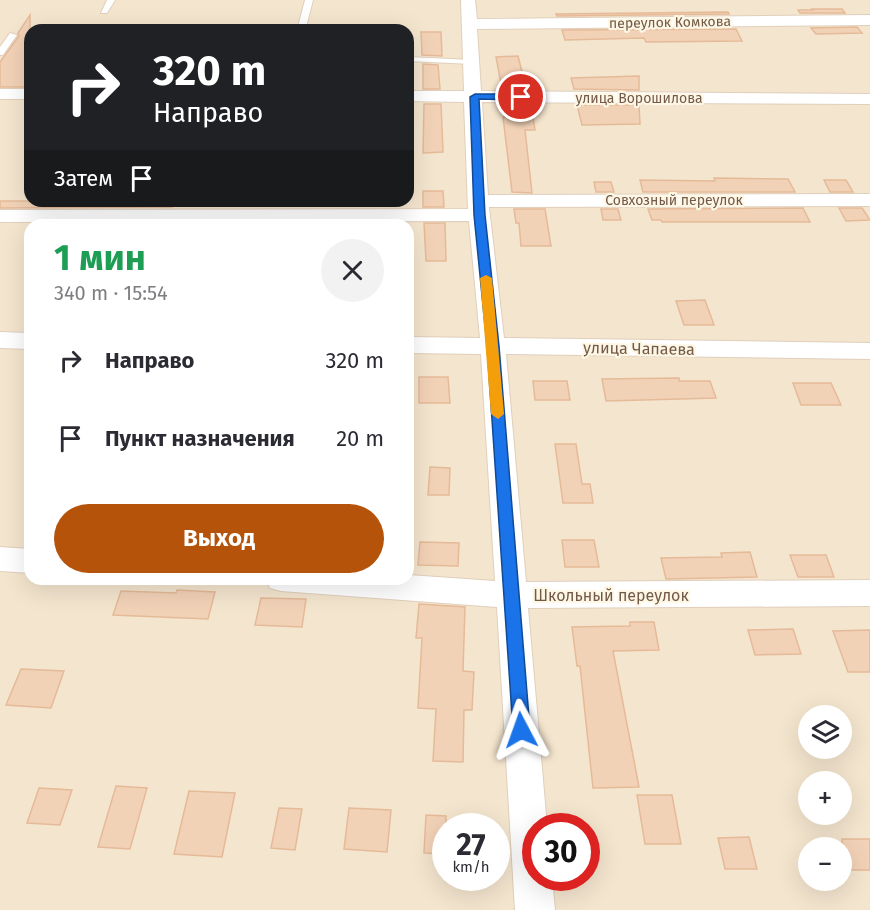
<!DOCTYPE html>
<html lang="ru">
<head>
<meta charset="utf-8">
<style>
  :root { --surface:#fff; --page:#f2f2f3; --text:#2b2b33; --muted:#7c7c81; --accent:#b45309 }
  body { margin:0; font-family:"Fira Sans",sans-serif; background:var(--page); color:var(--text); height:100vh; display:flex; flex-direction:column; font-size:22px; white-space:nowrap }
  * { box-sizing:border-box; margin:0 }
  p { font-size:20px; color:var(--muted) }
  .icon { flex:none; width:33px; height:33px; fill:none; stroke:currentColor; stroke-width:2; stroke-linecap:round; stroke-linejoin:round }
  .map { position:relative; flex:1; overflow:hidden }
  .side { position:absolute; left:24px; top:219px; width:390px; height:366px; display:flex; flex-direction:column; background:var(--surface); border-radius:18px; box-shadow:0 6px 24px #0002 }
  .side>* { flex:none }
  .guide { position:absolute; left:24px; top:24px; width:390px; height:183px; border-radius:18px; box-shadow:0 6px 24px #0002; background:#202124; color:#fff; overflow:hidden }
  .fabs { position:absolute; left:798px; top:705px; display:grid; gap:12px }
  .fabs a { display:grid; place-items:center; width:54px; height:54px; border-radius:50%; background:var(--surface); box-shadow:0 6px 24px #0002; font-size:30px }
  .speed { position:absolute; left:432px; top:813px; display:flex; gap:12px; font-size:30px; font-weight:700; text-align:center }
  .speed>* { display:grid; place-content:center; width:78px; height:78px; border-radius:50%; background:var(--surface); box-shadow:0 6px 24px #0002; line-height:1 }
  .speed small { font-size:15px; font-weight:400 }
  .speed .limit { border:9px solid #d22; background:#fff; color:#111 }
  .pin { position:absolute; display:grid; place-items:center; width:51px; height:51px; color:#fff; margin:-26px; border:3px solid #fff; border-radius:50%; box-shadow:0 2px 6px #0007 }
  .me { position:absolute; width:66px; margin:-33px; rotate:356deg; stroke-linejoin:round; filter:drop-shadow(0 0 4px #0008) }
  .turn { display:flex; align-items:center; gap:21px; height:126px; padding:0 30px; font-size:27px }
  .turn .icon { width:78px; height:78px; stroke-width:2.5 }
  .turn b { display:block; font-size:42px; line-height:51px }
  .then { display:flex; align-items:center; height:57px; padding:0 30px; background:#0003; gap:12px; font-size:22px }
  .round { display:grid; place-items:center; flex:none; width:63px; height:63px; border-radius:32px; background:var(--page) }
  .summary { display:flex; align-items:center; justify-content:space-between; height:102px; padding:0 30px }
  h1 { font-size:36px; font-weight:700; line-height:45px; color:#1e9e55 }
  .primary-button { display:flex; gap:12px; margin-top:auto; padding:12px 30px }
  .primary-button a { flex:1; height:69px; border-radius:36px; background:var(--accent); color:#fff; font-size:24px; font-weight:700; line-height:69px; text-align:center }
  ul { padding:0; list-style:none }
  li { display:flex; align-items:center; gap:18px; height:78px; padding:0 30px }
  li div { flex:1 }
  li b { display:block; font-size:22px }
  li em { font-style:normal }
  .map>svg:first-child { display:block }
  .residential { fill:#f4e5ce; fill-rule:evenodd }
  .building { fill:#f2d2b7; stroke:#e5ba98; stroke-width:1.5 }
  .lines { fill:none; stroke-linecap:round; stroke-linejoin:round }
  .service-casing { stroke:#e0cfbc; stroke-width:2 }
  .minor-casing { stroke:#e0cfbc; stroke-width:2 }
  .service { fill:#fff; fill-rule:evenodd }
  .minor { fill:#fff; fill-rule:evenodd }
  .route { fill:#1a73e8; stroke:#114b97; stroke-width:1.5 }
  .slow { fill:#f59e0b }
  .labels { text-anchor:middle; stroke-width:4.5; stroke-linejoin:round; paint-order:stroke }
  .far-street-label { font-size:14px; fill:#735a47; stroke:#fff7e6 }
  .street-label { font-size:16px; fill:#735a47; stroke:#fff7e6 }
</style>
</head>
<body>
<div class="map">
<svg width="870" height="910" viewBox="0 0 870 910">
  <rect width="100%" height="100%" fill="#fcf3e0"/>
  <path class="residential" d="M0 0H870V910H0ZM30 30H408V201H30ZM30 225H408V579H30ZM808 716H842V748H808ZM808 782H842V814H808ZM446 826H496V878H446ZM536 826H586V878H536ZM808 848H842V880H808Z"/>
  <path class="building" d="M812 9H842L845 13H800L798 10H813Z
    M728 12 729 14 557 16 556 14Z
    M30 15V87H0V62L19 36 18 33Z
    M857 27 862 33 816 34 811 28Z
    M736 29 742 41 646 42 644 38 565 40 562 30Z
    M421 32H441L442 56 422 55Z
    M518 56 523 76 526 75 528 89H502L496 57Z
    M423 64 438 65 440 89H423Z
    M639 76V90L574 89 571 78Z
    M424 104H441L443 152 423 153Z
    M506 104 531 105 535 130H525L532 193 512 192 503 117H508Z
    M577 105H639L640 124 582 125Z
    M714 178 788 179 795 192H643L640 180 715 181Z
    M824 180H846L853 192H830Z
    M594 182H611L614 192H596Z
    M423 191H443L444 207H423Z
    M0 201H174L172 207 0 208Z
    M803 208 810 222H662L661 220H652L648 209Z
    M839 208H862L870 220 846 221Z
    M514 209H545L551 246H521L519 223H516Z
    M601 209H618L621 220H603Z
    M424 223H445L446 261H426Z
    M705 300 714 325H684L676 301Z
    M419 377H448L450 403H419Z
    M679 378V381H710L716 398 606 401 602 379Z
    M533 381H567L570 400H535Z
    M793 383H831L841 405H801Z
    M555 444H576L582 484H590L593 503H563Z
    M430 467 450 468 449 495H428Z
    M562 540H594L599 567H565Z
    M420 542 459 543 458 566 418 565Z
    M750 552 757 577 666 579 661 558 722 557 721 553Z
    M790 555H826L834 577H798Z
    M177 590 215 592 208 619 113 615 121 591 176 593Z
    M261 598 306 599 302 627 255 625Z
    M419 604 465 607 463 671 474 672 472 710H464L463 762 433 761 436 709 418 708 422 638H416Z
    M630 622H654L659 650 613 651 639 787 593 788 580 666H577L572 627 630 626Z
    M793 629 801 654 755 655 748 630Z
    M870 630V672H848L833 631Z
    M21 669 64 671 51 708 6 705Z
    M116 786 147 788 130 849 98 847Z
    M39 788 72 790 60 825 27 823Z
    M189 791 235 793 222 857 174 854Z
    M637 795H672L681 844H645Z
    M279 808 302 809 295 850 271 848Z
    M349 808 391 810 387 852 344 849Z
    M426 815 446 816V854L424 853Z
    M749 837 757 869H725L718 838Z
    M842 839H870V870H842Z"/>
  <g class="lines">
    <g class="service-casing">
      <path id="service" d="M107 0H115L107 13H101Z
        M305 0H313L306 27 302 29 298 27Z
        M10 33 17 35 3 55H0V47Z
        M408 57 472 60 476 62 472 64 408 61Z"/>
    </g>
    <g class="minor-casing">
      <path id="minor" d="M461 0H475L477 19 870 15V25L477 29 481 91 870 94V104L482 102 488 195 870 194V206L489 207 504 338 870 343V359L506 354 526 582 870 580V606L528 608 547 826H536V878H552L555 910H515L497 607 281 591 270 588 266 579H408V575L495 581 481 354 408 353V337L480 338 469 221 0 222V210L468 209 464 102 408 101V91H464Z
        M0 89H30V99H0Z
        M0 332 30 333V349L0 348Z
        M0 547 30 549V573L0 571Z"/>
    </g>
    <use href="#service" class="service"/>
    <use href="#minor" class="minor"/>
  </g>
  <path class="route" d="M475 94H521L526 97 521 100 479 99 485 215 499 346 530 730 528 736 521 738 515 736 513 730 487 346 474 215 470 97Z"/>
  <path class="slow" d="M486 275 492 278 504 414 498 419 491 414 480 278Z"/>
  <g class="labels">
    <g class="far-street-label">
      <text transform="translate(670 22) rotate(-1)" y="5">переулок Комкова</text>
      <text x="639" y="103">улица Ворошилова</text>
      <text x="674" y="205">Совхозный переулок</text>
    </g>
    <g class="street-label">
      <text transform="translate(639 348) rotate(1)" y="6">улица Чапаева</text>
      <text x="611" y="601">Школьный переулок</text>
    </g>
  </g>
</svg>
<div class="fabs">
<a><svg class="icon" aria-label="layers" viewBox="0 0 24 24"><path d="M12 4l9 5-9 5-9-5zM3 14l9 5 9-5"/></svg></a>
<a>+</a>
<a>−</a>
</div>
<div class="speed"><div>27<small>km/h</small></div><div class="limit">30</div></div>
<div class="pin" style="left:521px;top:97px;background:#d93025"><svg class="icon" aria-label="arrive" viewBox="0 0 24 24"><path d="M6 21V4h12l-3 4 3 4H6"/></svg></div>
<svg class="me" style="left:521px;top:730px" viewBox="-20 -20 40 40"><path d="M0-17L14 15 0 8-14 15z" fill="#1a73e8" stroke="#fff" stroke-width="4"/></svg>
<div class="guide">
<div class="turn"><svg class="icon" aria-label="right" viewBox="0 0 24 24"><path d="M7 20v-9h11M14 6l5 5-5 5"/></svg><div><b>320 m</b>Направо</div></div>
<div class="then">Затем<svg class="icon" aria-label="arrive" viewBox="0 0 24 24"><path d="M6 21V4h12l-3 4 3 4H6"/></svg></div>
</div>
<section class="side">
<div class="summary"><div><h1>1 мин</h1><p>340 m · 15:54</p></div><a class="round"><svg class="icon" aria-label="close" viewBox="0 0 24 24"><path d="M6 6l12 12M18 6L6 18"/></svg></a></div>
<ul>
<li><svg class="icon" aria-label="right" viewBox="0 0 24 24"><path d="M7 20v-9h11M14 6l5 5-5 5"/></svg><div><b>Направо</b></div><em>320 m</em></li>
<li><svg class="icon" aria-label="arrive" viewBox="0 0 24 24"><path d="M6 21V4h12l-3 4 3 4H6"/></svg><div><b>Пункт назначения</b></div><em>20 m</em></li>
</ul>
<div class="primary-button"><a>Выход</a></div>
</section>
</div>
</body>
</html>
